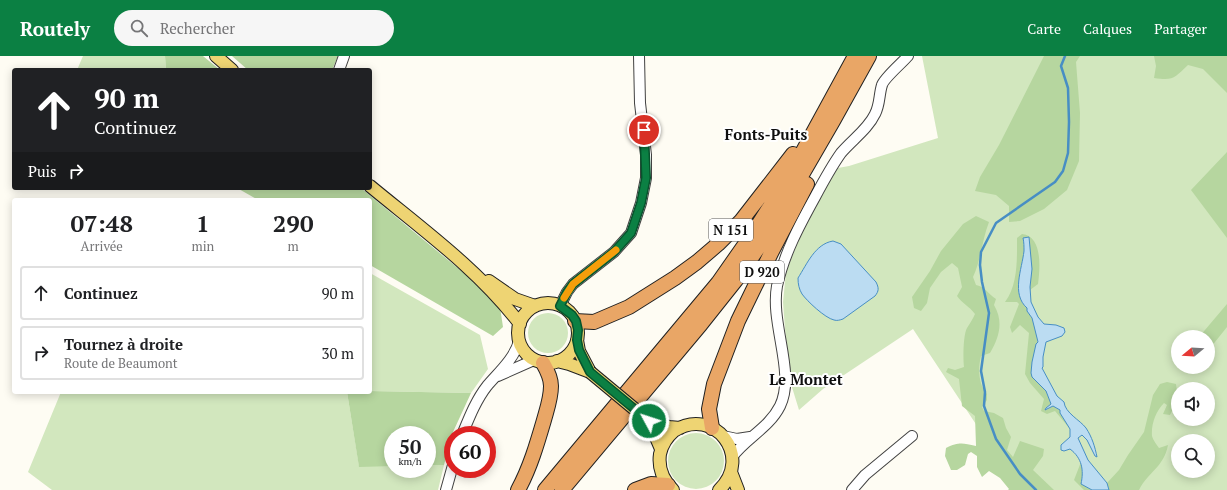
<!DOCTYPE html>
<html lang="fr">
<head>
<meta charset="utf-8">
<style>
  :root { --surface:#fff; --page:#f6f6f6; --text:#202124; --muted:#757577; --line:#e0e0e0; --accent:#0b8043 }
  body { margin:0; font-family:"PT Serif",serif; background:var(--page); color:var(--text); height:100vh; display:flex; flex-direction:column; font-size:15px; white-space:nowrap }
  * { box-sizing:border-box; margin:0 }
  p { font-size:13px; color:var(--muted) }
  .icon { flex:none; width:22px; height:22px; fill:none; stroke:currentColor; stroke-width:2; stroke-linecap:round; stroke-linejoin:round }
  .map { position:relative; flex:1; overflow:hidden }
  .panel { position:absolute; left:12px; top:142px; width:360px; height:196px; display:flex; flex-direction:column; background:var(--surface); border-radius:4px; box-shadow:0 2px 10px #0003 }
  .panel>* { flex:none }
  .banner { position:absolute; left:12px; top:12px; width:360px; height:122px; border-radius:4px; box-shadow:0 2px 10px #0003; background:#202124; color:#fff; overflow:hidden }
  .needle { width:26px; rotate:252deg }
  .fabs { position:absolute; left:1171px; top:274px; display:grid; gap:8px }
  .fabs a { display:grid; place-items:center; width:44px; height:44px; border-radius:50%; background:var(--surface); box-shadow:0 2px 10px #0003; font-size:20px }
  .speed { position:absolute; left:384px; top:370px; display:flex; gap:8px; font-size:20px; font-weight:700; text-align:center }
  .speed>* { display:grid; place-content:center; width:52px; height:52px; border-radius:50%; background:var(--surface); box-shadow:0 2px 10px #0003; line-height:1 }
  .speed small { font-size:10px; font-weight:400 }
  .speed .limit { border:6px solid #d22; background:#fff; color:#111 }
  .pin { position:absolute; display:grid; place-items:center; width:34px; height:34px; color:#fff; margin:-17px; border:2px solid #fff; border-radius:50%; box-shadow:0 1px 4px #0007 }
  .me { position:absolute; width:44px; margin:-22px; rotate:310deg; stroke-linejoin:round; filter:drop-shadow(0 0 3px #0008) }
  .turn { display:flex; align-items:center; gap:14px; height:84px; padding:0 16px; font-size:18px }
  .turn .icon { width:52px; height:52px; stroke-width:2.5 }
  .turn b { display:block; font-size:28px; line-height:34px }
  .then { display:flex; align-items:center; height:38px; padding:0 16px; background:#0003; gap:8px; font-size:15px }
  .eta { display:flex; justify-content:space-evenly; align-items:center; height:68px; text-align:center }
  .eta b { font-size:24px; font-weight:700; line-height:28px }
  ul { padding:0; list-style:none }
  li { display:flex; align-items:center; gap:12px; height:54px; margin:0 8px 6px; padding:0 8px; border:2px solid var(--line); border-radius:4px }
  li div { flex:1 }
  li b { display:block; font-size:15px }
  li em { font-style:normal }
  header { display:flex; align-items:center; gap:24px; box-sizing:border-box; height:56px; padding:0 20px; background:var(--accent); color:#fff }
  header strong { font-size:19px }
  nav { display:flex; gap:22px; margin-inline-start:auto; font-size:14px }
  .search { width:280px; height:36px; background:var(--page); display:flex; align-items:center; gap:10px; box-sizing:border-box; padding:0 14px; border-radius:22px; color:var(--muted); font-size:15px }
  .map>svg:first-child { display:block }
  .green { fill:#d2e7be; fill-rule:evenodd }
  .forest { fill:#b6d69f }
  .water { fill:#bbdcf2; stroke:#478ec4 }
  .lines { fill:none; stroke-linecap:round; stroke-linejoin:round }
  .stream { stroke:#478ec4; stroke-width:2.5 }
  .minor-casing { stroke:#424242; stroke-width:12 }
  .major-casing { stroke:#202020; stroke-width:14 }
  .highway-casing { stroke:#202020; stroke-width:16 }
  .minor { stroke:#fff; stroke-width:10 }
  .major { stroke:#eed473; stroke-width:12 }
  .highway { stroke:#e9a666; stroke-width:14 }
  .major-bridge-casing { stroke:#202020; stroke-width:14; stroke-linecap:butt }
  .major-bridge { stroke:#eed473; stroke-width:12 }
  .route-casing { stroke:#07532c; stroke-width:10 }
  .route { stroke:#0b8043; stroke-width:7 }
  .slow { stroke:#f59e0b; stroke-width:7 }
  .labels { text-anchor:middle; stroke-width:4; stroke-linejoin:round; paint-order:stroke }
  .shield { fill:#fff; stroke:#575757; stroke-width:1 }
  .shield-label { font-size:13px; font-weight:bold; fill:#0f0f0f }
  .neighbourhood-label { font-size:15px; font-weight:bold; fill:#0f0f0f; stroke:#fff }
</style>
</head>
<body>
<header>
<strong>Routely</strong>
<div class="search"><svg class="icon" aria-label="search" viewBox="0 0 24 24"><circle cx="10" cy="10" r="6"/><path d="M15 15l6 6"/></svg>Rechercher</div>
<nav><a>Carte</a><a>Calques</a><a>Partager</a></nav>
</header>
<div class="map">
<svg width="1227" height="434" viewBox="0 0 1227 434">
  <rect width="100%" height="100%" fill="#fefcf3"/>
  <path class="green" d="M83 0H165L166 14H77Z
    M922 0H1227V434H1032L993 394 913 273 823 333 799 354 791 328 785 273 783 246 786 216 797 188 820 139 838 112 849 110 938 82ZM1178 281H1208V311H1178ZM1178 333H1208V363H1178ZM1178 385H1208V415H1178Z
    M370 217 480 279 488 313 471 337 370 335Z
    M528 277a20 20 0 1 1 40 0a20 20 0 1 1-40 0Z
    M61 336H347L359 410H393V413H427V409H444L438 434H52L28 416Z
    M668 405a28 28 0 1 1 56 0a28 28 0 1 1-56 0Z"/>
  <path class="forest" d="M165 0H203L220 14H166Z
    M232 0H338L332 14H248Z
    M1044 0H1080L1076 6 1080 57 1079 105 1067 134 1044 153 1020 165 1009 166V150L996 139 975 135 980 121 999 89Z
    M1154 0H1227V37L1203 13 1188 9C1174 22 1174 25 1154 22L1156 10Z
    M1227 96V182L1191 134Z
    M237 132H361L465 218 500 251 503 271 493 280 370 209V144H258Z
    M976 160 989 166C982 184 981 204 973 221L976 229C986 231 988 238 996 243L994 249C1004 266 999 282 990 297L981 300C978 312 978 328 987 338V344L982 351 984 355 994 357 1003 362 1006 372 1011 381 1007 394 1013 401 1020 385 1044 393 1043 400 1033 414 1054 434H1008L1009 433 1000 422 989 415 982 421 977 411V400L971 396 968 398 965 409 957 414H951L945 400 946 392C959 386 962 387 976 390L975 360 962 350 959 323 946 316 948 312 955 314 964 311C963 303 963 279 967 272 970 267 973 263 975 258 969 250 962 247 957 240L962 231 958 212 952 207 941 216 930 232 927 247 921 255 914 252 912 241 930 215 941 195 963 168Z
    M1022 178C1043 180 1040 213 1038 228L1030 234 1024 182C1024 186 1024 191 1024 195 1022 213 1011 238 1027 252V255C1043 275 1036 299 1032 321L1046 335 1051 348 1046 352V354L1053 350 1060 354V357L1070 373 1055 355 1047 358 1041 355 1044 343 1030 327 1025 318 1029 277 1020 269 1012 277 1010 271 1019 248 1017 246H1005C1018 229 1017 203 1017 182Z
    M1227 248V271L1211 291 1208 289V281H1199Z
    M1167 326 1176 328 1177 336 1175 343 1178 347V356L1172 355 1170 359 1163 358 1167 349 1164 347C1156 355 1151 368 1152 380 1153 384 1157 389 1159 392L1168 389C1164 411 1148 416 1139 434H1109L1107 427 1119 414 1128 399 1144 376 1153 339 1160 328Z
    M370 335 471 337 453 376 444 409H427V379H393V410L359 411 347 336H370Z
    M1081 406 1083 419 1081 428 1092 434H1084L1074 424Z"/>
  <path class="water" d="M1029 181 1032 213 1030 231 1031 246 1038 261 1044 268 1056 269 1064 272 1065 276 1062 280 1046 286 1043 301V311L1042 312 1057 340 1064 346C1065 357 1080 364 1086 372 1092 381 1095 391 1097 401L1095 400 1087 384 1082 379 1078 382 1088 404 1107 427 1109 434H1092L1081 428C1084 414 1082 402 1070 393L1064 395 1061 394V389L1070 381V373L1060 357V354L1053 350 1045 354 1046 352 1051 348 1046 335 1032 321 1031 317 1032 306 1036 288 1038 286 1032 262 1027 255V252C1011 238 1022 213 1024 195 1024 191 1024 186 1023 182Z
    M833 185 841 188 876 226C879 232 879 235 875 240L843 263C840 264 837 265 834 264 825 262 807 245 802 238 799 233 798 228 798 222 807 208 815 188 833 185Z"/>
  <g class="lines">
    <path class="stream" d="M1036 434 1020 418 996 383 984 350 985 336 981 315 989 257 982 226 980 209 981 196 996 167 1055 126 1063 115 1068 97 1069 66 1068 32 1061 10 1065 0"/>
    <g class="minor-casing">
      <path id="minor" d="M339 14 344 0
        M560 250 567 236 573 228 614 196 631 177 641 147 646 122V99L640 47 639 0
        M498 320 534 304
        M462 379C469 362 476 344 487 330 498 317 515 302 519 285
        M723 380 737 383 750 381
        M732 401C746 382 769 372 780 350 796 317 770 268 777 230 784 198 799 170 815 141 823 126 831 111 841 97 852 84 868 73 875 58 880 49 879 38 882 29 884 22 903 6 908 0
        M446 434 453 409
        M852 434 865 419 912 380"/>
    </g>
    <g class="major-casing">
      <path id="major" d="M216 0 232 14
        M370 130C422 173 479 214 520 268
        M489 225 515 243 535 250
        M518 277a30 30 0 1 1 60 0a30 30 0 1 1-60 0Z
        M577 284 579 295 590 316
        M557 305 569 308 590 316
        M649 365 669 371 680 372
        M649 365 661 393
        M731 416 738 434
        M673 434C663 424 658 412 660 398 662 389 667 381 674 375 714 349 754 401 719 434"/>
    </g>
    <g class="highway-casing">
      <path id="highway" d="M575 265 594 266 629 251 675 222 697 206 718 188 741 165 793 98
        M712 372 709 353 714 328 738 265 772 195 807 128
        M518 434C530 412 537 388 544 364 547 353 551 342 551 330 551 322 547 314 543 307
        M545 434 718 227 753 177 790 119 855 0
        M562 434 701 268 736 224 767 179 833 65 869 0
        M635 434 651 428 668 429"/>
    </g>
    <use href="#minor" class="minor"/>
    <use href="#major" class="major"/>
    <use href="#highway" class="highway"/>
    <g class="major-bridge-casing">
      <path id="major-bridge" d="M590 316 649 365"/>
    </g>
    <use href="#major-bridge" class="major-bridge"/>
  </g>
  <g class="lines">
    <g class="route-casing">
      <path id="route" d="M644 74 646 122 641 147 631 177 614 196 573 228 567 236 560 250 572 259 576 265 578 274 577 284 579 294 590 316 649 365"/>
    </g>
    <use href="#route" class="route"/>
    <path class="slow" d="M564 242 573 228 616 194"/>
  </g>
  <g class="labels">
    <g class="shield">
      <rect x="709" y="163" width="44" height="22" rx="3"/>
      <rect x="740" y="205" width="44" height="22" rx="3"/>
    </g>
    <g class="shield-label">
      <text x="731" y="179">N 151</text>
      <text x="762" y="221">D 920</text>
    </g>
    <g class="neighbourhood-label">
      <text x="766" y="84">Fonts-Puits</text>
      <text x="806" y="329">Le Montet</text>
    </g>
  </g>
</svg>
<div class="fabs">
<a><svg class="needle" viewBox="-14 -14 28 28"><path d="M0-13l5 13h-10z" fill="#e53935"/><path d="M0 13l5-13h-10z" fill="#757577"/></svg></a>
<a><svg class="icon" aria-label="sound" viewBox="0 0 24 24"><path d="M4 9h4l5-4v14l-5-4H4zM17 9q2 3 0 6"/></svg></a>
<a><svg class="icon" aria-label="search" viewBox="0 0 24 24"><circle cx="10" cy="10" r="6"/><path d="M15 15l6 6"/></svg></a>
</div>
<div class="speed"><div>50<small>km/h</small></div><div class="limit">60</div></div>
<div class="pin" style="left:644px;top:74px;background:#d93025"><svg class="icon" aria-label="arrive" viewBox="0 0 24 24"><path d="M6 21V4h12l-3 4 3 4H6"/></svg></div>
<svg class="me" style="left:649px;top:365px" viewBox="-20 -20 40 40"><circle r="17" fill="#0b8043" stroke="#fff" stroke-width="3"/><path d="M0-11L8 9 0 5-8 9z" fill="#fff"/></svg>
<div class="banner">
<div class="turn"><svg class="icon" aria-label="ahead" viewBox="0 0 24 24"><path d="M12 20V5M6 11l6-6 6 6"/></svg><div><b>90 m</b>Continuez</div></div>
<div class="then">Puis<svg class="icon" aria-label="right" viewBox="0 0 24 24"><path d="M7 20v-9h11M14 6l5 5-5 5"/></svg></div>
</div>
<section class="panel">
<div class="eta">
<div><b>07:48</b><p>Arrivée</p></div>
<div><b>1</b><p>min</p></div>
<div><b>290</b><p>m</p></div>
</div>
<ul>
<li><svg class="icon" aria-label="ahead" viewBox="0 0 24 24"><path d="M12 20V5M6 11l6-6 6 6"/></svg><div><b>Continuez</b></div><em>90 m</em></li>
<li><svg class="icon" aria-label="right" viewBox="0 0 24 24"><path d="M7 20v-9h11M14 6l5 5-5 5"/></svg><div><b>Tournez à droite</b><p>Route de Beaumont</p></div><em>30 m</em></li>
</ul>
</section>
</div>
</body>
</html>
